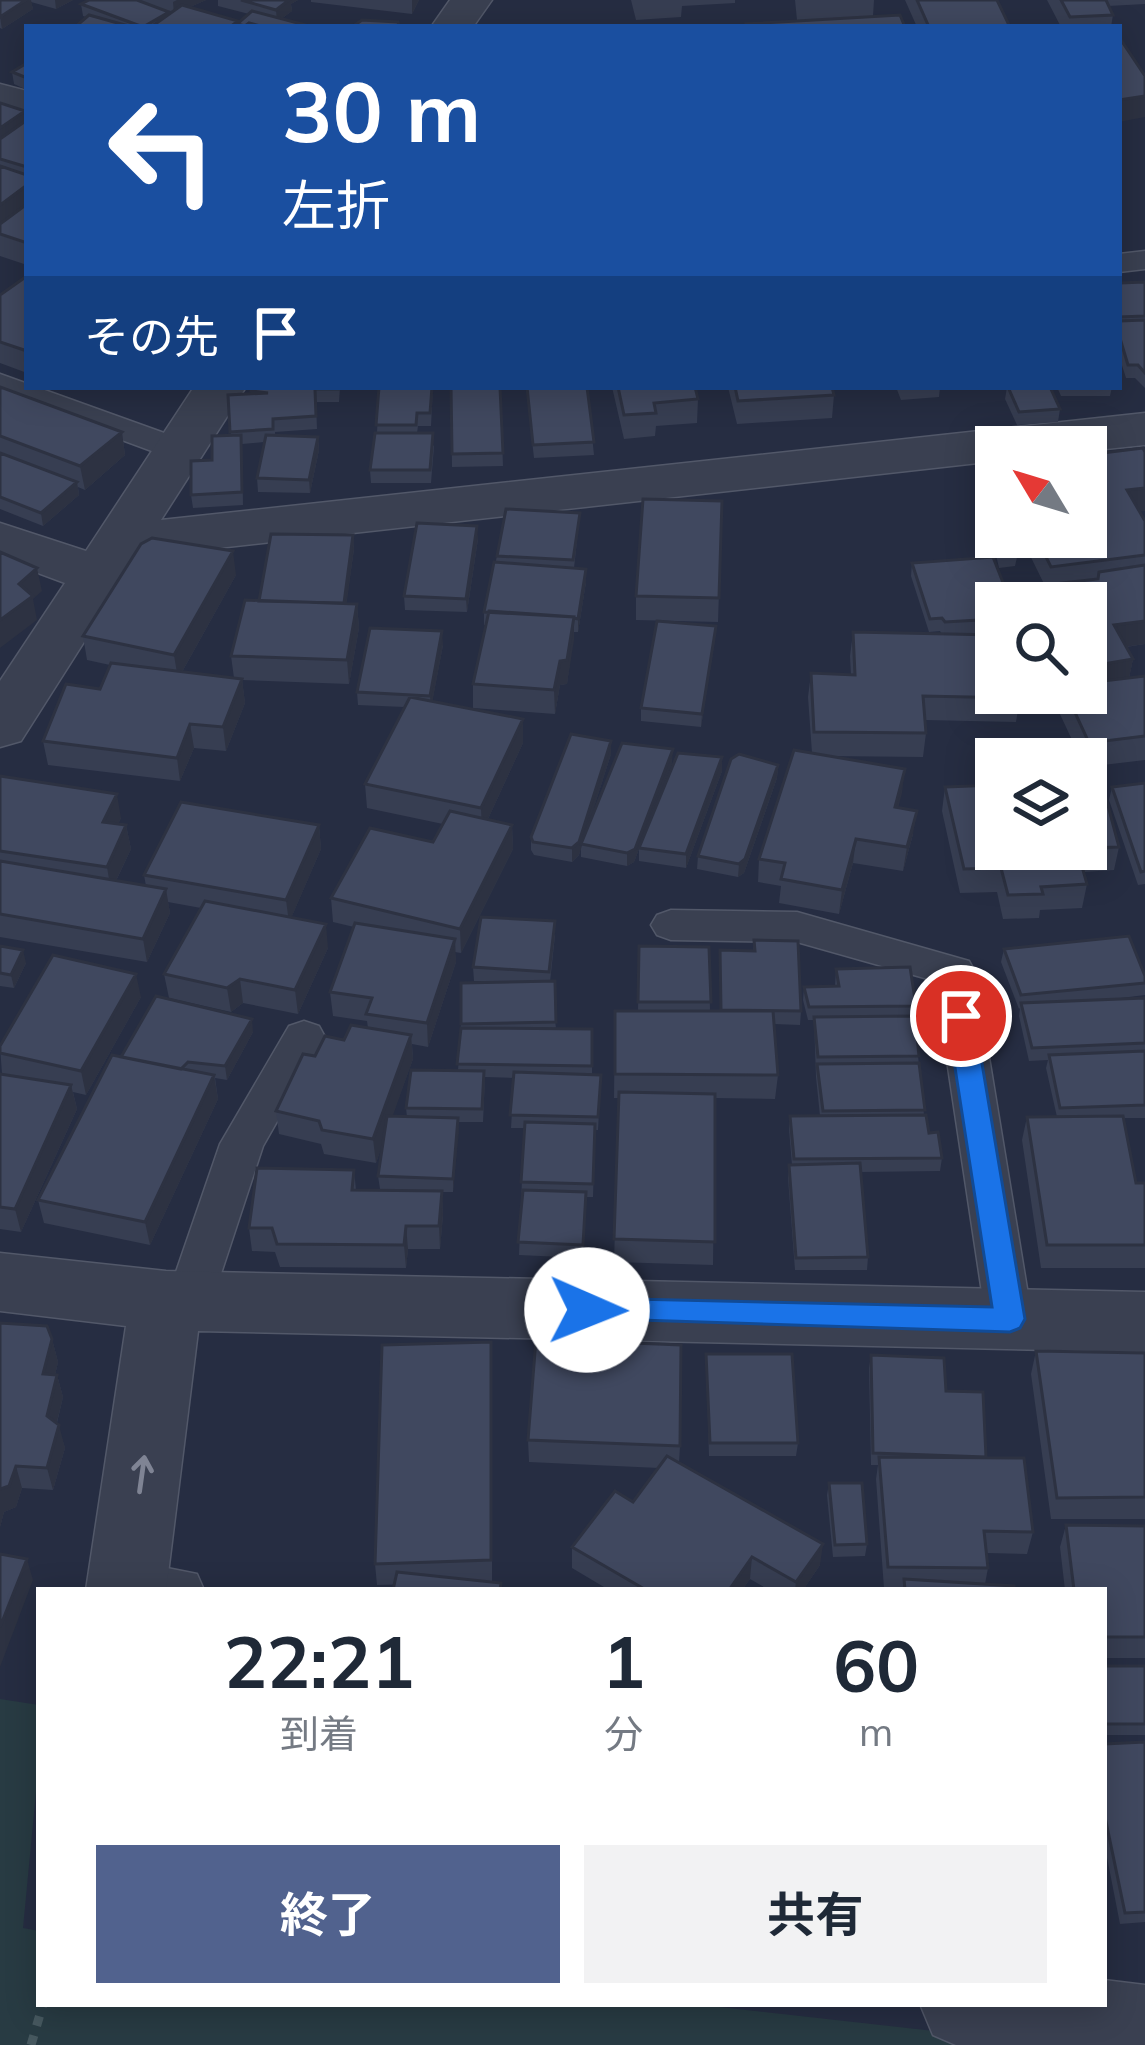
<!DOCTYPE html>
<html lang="ja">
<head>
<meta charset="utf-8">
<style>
  :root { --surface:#fff; --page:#f2f2f3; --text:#1f2937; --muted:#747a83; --accent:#51628e }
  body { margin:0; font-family:Mulish,"Noto Sans JP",sans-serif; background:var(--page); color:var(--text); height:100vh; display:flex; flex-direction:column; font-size:45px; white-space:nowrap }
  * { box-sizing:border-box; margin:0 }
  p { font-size:39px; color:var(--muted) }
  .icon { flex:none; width:66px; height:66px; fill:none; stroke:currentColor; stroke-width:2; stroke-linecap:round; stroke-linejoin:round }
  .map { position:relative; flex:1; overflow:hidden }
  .sheet { position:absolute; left:36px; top:1587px; width:1071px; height:420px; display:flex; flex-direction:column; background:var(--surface); border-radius:0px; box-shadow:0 6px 30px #0003 }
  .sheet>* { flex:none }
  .top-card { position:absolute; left:24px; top:24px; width:1098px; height:366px; border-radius:0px; box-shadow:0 6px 30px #0003; background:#1a4fa0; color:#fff; overflow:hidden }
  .needle { width:78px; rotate:308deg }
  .controls { position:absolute; left:975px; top:426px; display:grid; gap:24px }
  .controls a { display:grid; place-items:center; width:132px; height:132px; border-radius:0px; background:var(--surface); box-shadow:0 6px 30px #0003; font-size:60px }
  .pin { position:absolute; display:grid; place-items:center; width:102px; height:102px; color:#fff; margin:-51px; border:6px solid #fff; border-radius:50%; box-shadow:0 3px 12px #0007 }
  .me { position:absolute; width:132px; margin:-66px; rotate:91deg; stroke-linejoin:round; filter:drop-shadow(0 0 9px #0008) }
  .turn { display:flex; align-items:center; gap:42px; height:252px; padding:0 60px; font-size:54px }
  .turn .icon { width:156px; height:156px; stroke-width:2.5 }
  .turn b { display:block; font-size:84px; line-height:102px }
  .then { display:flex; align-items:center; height:114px; padding:0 60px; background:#0003; gap:24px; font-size:45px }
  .eta { display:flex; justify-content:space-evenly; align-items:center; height:204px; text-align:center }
  .eta b { font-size:72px; font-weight:700; line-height:84px }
  .button { display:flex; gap:24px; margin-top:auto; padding:24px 60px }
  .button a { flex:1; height:138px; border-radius:0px; background:var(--accent); color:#fff; font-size:48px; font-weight:700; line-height:138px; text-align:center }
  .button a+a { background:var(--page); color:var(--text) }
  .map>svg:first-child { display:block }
  .green { fill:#283b43 }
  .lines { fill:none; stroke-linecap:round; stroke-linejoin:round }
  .service-casing { stroke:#525869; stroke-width:3 }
  .minor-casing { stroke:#525869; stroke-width:3 }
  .path { stroke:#46585f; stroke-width:9; stroke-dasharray:10 10; stroke-linecap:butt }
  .service { fill:#3a4051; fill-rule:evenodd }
  .minor { fill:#3a4051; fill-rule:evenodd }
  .wall { fill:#373e52 }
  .shaded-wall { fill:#2d3242 }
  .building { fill:#40485f; stroke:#2d3242; stroke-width:3 }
  .oneway { stroke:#7f8494 }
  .route { fill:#1a73e8; stroke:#114b97; stroke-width:3 }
</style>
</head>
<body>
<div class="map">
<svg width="1145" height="2045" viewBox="0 0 1145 2045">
  <rect width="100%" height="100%" fill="#262d42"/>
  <path class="green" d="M0 1699 39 1705V1761L23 1928 39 1931V2004H693L1059 2045H0Z"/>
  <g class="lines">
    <g class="service-casing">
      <path id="service" d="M1145 251V269L1119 272V254Z
        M0 374 192 443 197 450 192 457H168L0 395Z
        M671 910 797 912 969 961 975 972 1032 1319 1025 1332 1009 1338 993 1332 986 1319 935 981 797 942 671 940 657 935 651 925 657 915Z
        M304 1021 319 1026 325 1037 263 1146 212 1301 205 1314 189 1320 173 1314 166 1301 220 1144 289 1026Z
        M127 1560 197 1574 204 1590H106L102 1582 109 1566Z"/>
    </g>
    <g class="minor-casing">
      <path id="minor" d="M450 0H492L473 27H431Z
        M0 84 27 91V119L0 112Z
        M194 387H246L161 520 1145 413V445L1086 451V447H996V461L138 557 21 741 0 747V681L65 583 0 559V523L86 551Z
        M0 1253 166 1271 1145 1292V1352L198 1331 166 1590H86L126 1326 0 1311Z
        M1104 1980 1145 1985V2045H956L933 2035 920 2004H1104Z"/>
    </g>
    <path class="path" d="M31 2045 43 2004"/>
    <use href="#service" class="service"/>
    <use href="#minor" class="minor"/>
  </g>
  <path class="wall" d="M0 0H73L56 9 31 2 33 9 2 29 0 28Z
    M89 0H206L190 7 238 23 249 14 218 6V0H298L291 4 292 11 281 19 313 27H75L86 17 83 16 81 4Z
    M311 0H419L412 14 311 2Z
    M631 0H735V3L682 6 681 17 636 20Z
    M795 0H874L873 16 905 27H745L746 24 797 20Z
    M905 0H997L1010 27H917Z
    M1047 0H1145V4L1108 6 1113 15 1111 27H1061Z
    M27 63V90L14 84 12 72Z
    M0 103 27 120V265L0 256Z
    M27 276V373L0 363V295Z
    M1145 282V388L1135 378H1126L1119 356V283Z
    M0 387 122 432 125 455 85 490 78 487 79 495 43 526 0 509Z
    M252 387H340L339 402H316L317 429 275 432V436L318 437 319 450 310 493 258 492 257 478 264 442 242 444 243 505 193 508 191 495 212 460 231 435 228 395 252 394Z
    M379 387H433L431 426H418L417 433 434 446 431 483H371L370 470 377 433Z
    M451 387H500L503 466 452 467Z
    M526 387H587L594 455 534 458Z
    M612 387H695L698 399 697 423 656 426 655 436 624 439Z
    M728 387H832L834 395 832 418 737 424Z
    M896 387H940L939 397 901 400Z
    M1007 387 1060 409 1058 422 1017 425 1005 399Z
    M1057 387H1112L1110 396H1061Z
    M994 452H996V487L991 475Z
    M722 501 718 622 636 620V596Z
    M996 502V537L1018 553 1015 566 999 568 994 546H990L980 516 982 503Z
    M1138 512 1145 521V644L1126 647 1133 659 1129 678 1145 676V760L1086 767V759H1081L1058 710 1062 693H1086L1059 598 1061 589 1047 590 1021 537H1086Z
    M580 513 574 568 586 582 578 632H574L567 684 560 685 555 714 473 708V684L486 625H484V612L497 556Z
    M353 535 354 549 346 604H357L359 628 349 684 242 680 245 703 226 751 194 748 180 781 48 765 43 741 100 689 110 665 87 660 83 636 236 575 182 672 234 678 231 656 259 601Z
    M478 539 467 612 405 610 404 596Z
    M912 563 996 603V632L966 634 1020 698 1016 722 925 720 926 733 923 757 828 756 905 769 898 807 913 834 903 871 853 863 839 914 779 903 781 886 758 882 759 859 812 753 808 697 811 673 851 675 850 656 853 632 942 634 940 631 929 632 911 576Z
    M715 639 701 727 641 721V708Z
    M443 645 432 702 523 719V743L488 819 512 825 513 849 461 953 455 952 456 962 428 1047 412 1044 413 1059 392 1116 407 1117 406 1108 458 1071 461 1024 504 982 474 981 473 967 555 935 550 982 556 1028 592 1029V1074L601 1075 598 1130H595L593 1197H586L583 1258 519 1255 524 1128H511L514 1078 485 1077 483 1122H458L453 1192H442L443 1215 440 1249H408L406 1268 280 1267 275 1252 252 1251 249 1228 354 1170 356 1190 434 1191 380 1189 378 1176 383 1142 376 1163 324 1154 321 1144 279 1134 276 1111 315 1056 368 1028 367 1021 333 1016 330 992 354 927 333 922 331 898 433 842 443 824 367 808 365 784 404 707 358 705 357 692Z
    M611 754 586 832 672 763 645 834 722 757V771L686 868 639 861V849L634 862 627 866 581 857V847L579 855 572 862 534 855 531 850V837Z
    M778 765 777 778 744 873 738 877 697 869 698 856Z
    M0 776 121 818 118 824 126 825 131 849 116 881 146 886 144 875 319 825 321 849 291 918 328 948 298 1014 243 1003 231 1012 169 998 164 974 201 908 168 902 170 913 147 962 0 937Z
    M1145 783V884L1138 885 1109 800 1112 787Z
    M945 787 996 849H1086V798L1119 847 1114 870 1083 872 1087 884 1082 908 1040 910 1039 918 1003 919 997 892 960 893 942 811Z
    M754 940 801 1011 800 1025 774 1024 778 1075 775 1099 715 1098 713 1265 614 1262 619 1098H614L615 1011H638L639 946 709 947 710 1011H720V950L753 951Z
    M0 946 26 963 14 988 0 986Z
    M1004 949 1145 976V995L1105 1000 1145 998V1118H1123L1136 1183H1145V1268H1041L1022 1140 1027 1117H1057L1046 1068 1048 1060 1029 1061 1019 1016 1020 1008 1019 1009 1001 962Z
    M836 969 916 1006 914 1016 924 1115 929 1133 942 1158 940 1171 861 1172 868 1257 867 1270H795L788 1178 789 1165H792L789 1129 790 1116H820L816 1077 814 1020H808L803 1000 804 987 835 986Z
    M141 997 86 1095 73 1092 77 1109 21 1232 0 1229V1074H2L0 1046Z
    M253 1032 227 1080 215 1078 218 1099 150 1245 44 1223 38 1200 121 1057Z
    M0 1323 52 1339 58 1362 55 1375H57L63 1397 57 1423 65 1448 53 1490 22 1488 16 1507 4 1512 0 1527Z
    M1036 1351 1145 1353V1519H1051L1031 1374Z
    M706 1354 798 1443 796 1456H709Z
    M871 1355 946 1391 1033 1532 1027 1554 987 1553 988 1568 985 1584 1014 1590 884 1588 876 1479 878 1465H871L869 1368Z
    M492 1364V1582L377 1585 375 1564Z
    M528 1440 680 1446 679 1463 820 1565 803 1590H769L750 1579 742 1590H609L572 1568V1547L633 1502 659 1468 529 1462Z
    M829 1483 867 1544 865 1556 833 1557 827 1495Z
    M1066 1525 1145 1526V1658H1104V1590H1065L1060 1547Z
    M1104 1666H1145V1735H1104Z
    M1145 1742V1922L1120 1924 1104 1842V1744Z"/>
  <path class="shaded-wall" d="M26 0H31L33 9 2 29 0 17Z
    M55 0H73L56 9Z
    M177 0H206L174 14 173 2Z
    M288 0H298L291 4 292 11 277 22 276 10Z
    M412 0H419L412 14Z
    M1145 96V117L1119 122V100Z
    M25 111 27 124 0 142V128Z
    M27 185V211L0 231V205Z
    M122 432 125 455 85 490 80 466Z
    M318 437 319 450 310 493 309 480Z
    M77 482 79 495 43 526 41 513Z
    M1145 488V511L1122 514 1127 490Z
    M477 526 478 539 467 612 466 599Z
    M353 535 354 549 345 616 344 603Z
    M233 551 236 575 178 679 174 655Z
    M37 568 42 591 33 599 37 620 0 648V620L19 584Z
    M586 569V582L578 632V619Z
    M357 604 359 628 349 684 347 660Z
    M574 617V640L567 684 560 685 555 714 554 690 560 661Z
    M1145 621V644L1109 649 1114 625Z
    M716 626 715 639 701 727 702 714Z
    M442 631 443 645 431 709 430 696Z
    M1133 659 1128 683 1086 690V667Z
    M242 679 245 703 226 751 223 727Z
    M523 719V743L482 832 481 808Z
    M190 724 194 748 180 781 177 758Z
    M611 741V754L579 855 572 862V848Z
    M673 749 672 763 634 862 627 866V853Z
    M722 757V771L686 868V854Z
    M778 765 777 778 744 873 738 877 739 864Z
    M905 769 902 793 892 831 895 807Z
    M117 794 121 818 107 846 103 822Z
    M917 811 913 834 903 871 907 847Z
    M126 825 131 849 111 891 107 867Z
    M319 825 321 849 289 923 286 900Z
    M512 825 513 849 461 953 460 929Z
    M856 839 853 863 839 914 842 890Z
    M166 889 170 913 147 962 143 939Z
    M326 924 328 948 298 1014 295 990Z
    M455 939 456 962 428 1047 427 1023Z
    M23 950 26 963 14 988 11 975Z
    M136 974 141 997 86 1095 81 1071Z
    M240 979 243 1003 231 1012 227 988Z
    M252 1019 253 1032 227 1080 225 1066Z
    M411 1035 413 1059 376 1163 373 1139Z
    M214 1075 218 1099 150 1245 145 1222Z
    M71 1085 77 1109 21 1232 15 1209Z
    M458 1118 459 1131 453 1192V1179Z
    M442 1191 443 1215 440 1249 439 1226Z
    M406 1226 408 1249 406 1268 404 1245Z
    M52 1339 58 1362 50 1397 43 1374Z
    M57 1375 63 1397 53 1438 47 1416Z
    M59 1425 65 1448 53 1490 47 1468Z
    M16 1466 22 1488 16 1507 4 1512 0 1527V1489Z
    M823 1544 820 1565 803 1590H795L796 1582Z
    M752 1557 750 1579 742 1590H729Z
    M27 1559 33 1580 0 1667V1627Z"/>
  <path class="building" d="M0 0H26L0 17Z
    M89 0H137L169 12 143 27 81 4Z
    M241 0H289L276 10Z
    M917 0H997L1010 27H929Z
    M1061 0H1106L1113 15 1070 17Z
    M182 5 238 21 230 27H151Z
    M252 11 313 27H264L249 23 245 26 237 24Z
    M89 15 132 27H75Z
    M900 15 905 27H747L746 24Z
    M362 20 398 22 399 27H352Z
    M1119 37 1145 76V96L1119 100Z
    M27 63V78L12 72Z
    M0 103 25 111 0 128Z
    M27 120V167L0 159V139Z
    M0 166 27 175V185L0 205Z
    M27 204V243L0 234V224Z
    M27 276V348L24 350 0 342V295Z
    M1145 282V316L1119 317V283Z
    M1145 320V373L1138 365H1128L1119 335V321Z
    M0 387 122 432 80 466 0 436Z
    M252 387H338V389H315L316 416 273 419V429L230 432 228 395 268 393 251 391Z
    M379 387H432L430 413H417L416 425H376Z
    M451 387H500L503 453 452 454Z
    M527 387H587L594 442 533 445Z
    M618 387H695L698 399 654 403 656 413 624 415Z
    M735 387H832L834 395 738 401Z
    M1008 387H1050L1060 409 1019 412Z
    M375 433H433L430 470H370Z
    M241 435 242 492 191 495V461L212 460V436Z
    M266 435 318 437 309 480 257 478Z
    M1143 448 1145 452V488L1127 490 1145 521V555L1051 567 1036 537H1086V455Z
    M0 453 77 482 41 513 0 497Z
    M643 499 722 501 719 598 636 596Z
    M996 502V533H992L982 503Z
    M506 509 580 513 573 560 497 556Z
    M417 523 477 526 466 599 404 596Z
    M271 534 353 535 344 603 259 601Z
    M995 536 1013 537 1018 553 1001 554Z
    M152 538 233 551 174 655 83 636 141 544Z
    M0 552 37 568 19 584 33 596 0 620Z
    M993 557 1011 603H996V619L945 622 942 618 930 619 912 563Z
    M494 562 586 569 578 619 574 618V617L484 612Z
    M1145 565V621L1114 625 1133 659 1086 667V603H1033L1068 596 1062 583 1098 579 1099 572Z
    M245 600 357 604 347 660 231 656Z
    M489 611 574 617 567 660 560 661 554 690 473 684Z
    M657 621 716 626 702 714 641 708Z
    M370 628 442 631 430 696 357 692Z
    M853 632 996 635V693H1020V698L923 696 926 733 814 732 811 673 855 675Z
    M111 663 242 679 223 727 190 724 177 758 43 741 66 684 100 689Z
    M1145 676V736L1089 743 1066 693H1086V683Z
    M410 697 523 719 481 808 365 784Z
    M571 734 611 741 579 842 572 848 533 842 531 837Z
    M622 743 673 749 635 849 627 853 581 844Z
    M794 750 905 769 895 807 917 811 907 847 856 839 842 890 781 879 785 863 759 859Z
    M678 753 722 757 686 854 639 848Z
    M739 754 778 765 745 859 739 864 698 856 731 759Z
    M0 776 117 794 103 822 126 825 107 867 0 851Z
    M1145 783V871L1141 872 1112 787Z
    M996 785V849H1077L1087 884 1041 887 1043 894 1008 895 1001 868 964 869 945 787Z
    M1086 798H1106L1119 847 1086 848Z
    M181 802 319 825 286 900 144 875Z
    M450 811 512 825 460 929 331 898 370 828 433 842Z
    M0 861 166 889 143 939 0 914Z
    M205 901 326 924 295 990 240 979 227 988 164 974Z
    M481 917 555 921 549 972 473 967Z
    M355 923 455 939 427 1023 366 1014 372 998 330 992Z
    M1129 936 1145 976V983L1021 995 1004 949Z
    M754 940 798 941 801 1011 721 1010 720 950 755 951Z
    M0 946 23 950 11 975 0 973Z
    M639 946 709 947 711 1002H638Z
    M53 955 136 974 81 1071 0 1053V1046Z
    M910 967 916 1006 809 1007 804 987 839 986 836 969Z
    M555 981 556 1022 461 1024V983Z
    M156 996 252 1019 225 1066 188 1062 181 1069 121 1057Z
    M1145 998V1043L1032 1048 1021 1003Z
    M615 1011H773L778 1075 615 1074Z
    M915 1016 919 1056 818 1057 814 1017Z
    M351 1025 411 1035 373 1139 322 1130 319 1121 276 1111 303 1054 315 1056 325 1036 344 1040Z
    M461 1028 592 1029V1066L457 1064Z
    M1145 1051V1105L1060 1108 1049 1055Z
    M112 1055 214 1075 145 1222 38 1200Z
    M919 1063 925 1110 823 1111 817 1064Z
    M411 1070 484 1071 482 1109 406 1108Z
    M514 1072 601 1075 598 1117 510 1115Z
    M0 1074 71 1085 15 1209 0 1207Z
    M619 1092 715 1094V1242L614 1239Z
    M926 1115 929 1133 938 1132 942 1158 794 1159 790 1116Z
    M387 1116 458 1118 453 1179 378 1176Z
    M1123 1116 1136 1183H1145V1245H1047L1027 1117Z
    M525 1122 595 1124 593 1184 521 1182Z
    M860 1163 868 1257 796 1258 789 1165Z
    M257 1168 354 1170 352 1190 442 1191 439 1226H406L404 1245 277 1244 272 1228H249Z
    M523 1190 586 1192 583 1245 518 1242Z
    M0 1323 47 1326 52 1339 43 1374 57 1375 47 1416 59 1425 47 1468 16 1466 9 1486 0 1489Z
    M536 1339 681 1345 680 1446 528 1440Z
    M491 1342V1560L375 1564 382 1345Z
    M1036 1351 1145 1353V1497L1057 1498Z
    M706 1354H792L798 1443H710Z
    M871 1355 944 1358 946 1391 983 1392 986 1457 873 1453Z
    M667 1456 823 1544 796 1582 752 1557 729 1590H646L572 1547 615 1491 633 1502Z
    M879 1457 1024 1458 1033 1532 984 1531 988 1568 888 1567Z
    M829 1483H862L867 1544 835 1545Z
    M1066 1525 1145 1526V1637H1104V1590H1074Z
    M0 1554 27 1559 0 1627Z
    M397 1572 501 1583 500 1590H393Z
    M904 1579 1014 1586V1590H905Z
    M1104 1666H1145V1724H1104Z
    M1145 1742V1912L1125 1913 1104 1812V1744Z"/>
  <defs><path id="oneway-shaft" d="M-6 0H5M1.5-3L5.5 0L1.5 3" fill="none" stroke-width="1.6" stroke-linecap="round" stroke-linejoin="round" transform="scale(3)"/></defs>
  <use class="oneway" href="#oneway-shaft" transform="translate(142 1474) rotate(-82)"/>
  <path class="route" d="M961 1005 974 1016 1025 1319 1020 1328 1010 1332 576 1318 572 1310 576 1301 587 1298 992 1307 947 1016Z"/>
</svg>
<div class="controls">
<a><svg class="needle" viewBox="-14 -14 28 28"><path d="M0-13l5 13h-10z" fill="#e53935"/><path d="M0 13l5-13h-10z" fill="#747a83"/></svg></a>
<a><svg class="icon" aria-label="search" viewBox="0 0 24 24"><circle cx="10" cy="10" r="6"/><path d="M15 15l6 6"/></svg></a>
<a><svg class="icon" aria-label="layers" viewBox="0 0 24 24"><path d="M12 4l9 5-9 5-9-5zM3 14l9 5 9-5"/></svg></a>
</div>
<div class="pin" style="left:961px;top:1016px;background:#d93025"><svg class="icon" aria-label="arrive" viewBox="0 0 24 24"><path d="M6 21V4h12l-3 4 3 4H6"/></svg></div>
<svg class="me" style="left:587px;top:1310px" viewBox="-20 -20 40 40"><circle r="19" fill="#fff"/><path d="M0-13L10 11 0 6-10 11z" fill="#1a73e8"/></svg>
<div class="top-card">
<div class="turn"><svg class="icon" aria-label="left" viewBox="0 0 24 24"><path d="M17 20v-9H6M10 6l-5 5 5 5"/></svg><div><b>30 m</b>左折</div></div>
<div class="then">その先<svg class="icon" aria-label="arrive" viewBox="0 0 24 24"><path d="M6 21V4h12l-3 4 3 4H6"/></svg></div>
</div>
<section class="sheet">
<div class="eta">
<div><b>22:21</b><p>到着</p></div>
<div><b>1</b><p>分</p></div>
<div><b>60</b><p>m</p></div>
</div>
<div class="button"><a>終了</a><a>共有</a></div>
</section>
</div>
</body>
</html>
